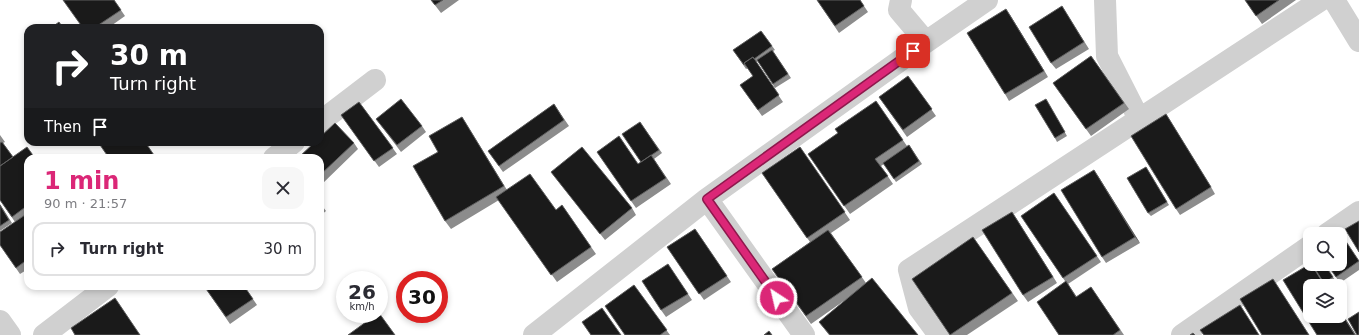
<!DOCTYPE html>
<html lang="en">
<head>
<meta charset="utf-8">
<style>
  :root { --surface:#fff; --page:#f7f7f7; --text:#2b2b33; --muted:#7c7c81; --line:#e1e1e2; --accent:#db2777 }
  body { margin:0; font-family:"DejaVu Sans",sans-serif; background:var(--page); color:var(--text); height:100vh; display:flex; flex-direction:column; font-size:15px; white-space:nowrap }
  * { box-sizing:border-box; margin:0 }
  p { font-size:13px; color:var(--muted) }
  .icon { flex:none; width:22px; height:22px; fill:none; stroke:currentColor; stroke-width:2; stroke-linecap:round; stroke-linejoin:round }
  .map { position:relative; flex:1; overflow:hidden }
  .sheet { position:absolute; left:24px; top:154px; width:300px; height:136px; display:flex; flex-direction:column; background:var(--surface); border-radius:12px; box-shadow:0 2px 6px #0003 }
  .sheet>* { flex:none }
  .banner { position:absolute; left:24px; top:24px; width:300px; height:122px; border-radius:12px; box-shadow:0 2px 6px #0003; background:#202124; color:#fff; overflow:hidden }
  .fabs { position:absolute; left:1303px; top:227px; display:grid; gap:8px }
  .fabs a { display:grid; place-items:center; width:44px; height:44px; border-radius:8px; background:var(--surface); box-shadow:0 2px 6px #0003; font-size:20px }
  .speed { position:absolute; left:336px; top:271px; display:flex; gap:8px; font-size:20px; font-weight:700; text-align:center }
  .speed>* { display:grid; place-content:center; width:52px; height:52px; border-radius:50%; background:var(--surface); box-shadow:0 2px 6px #0003; line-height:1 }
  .speed small { font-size:10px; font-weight:400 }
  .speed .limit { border:6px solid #d22; background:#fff; color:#111 }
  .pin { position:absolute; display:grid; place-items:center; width:34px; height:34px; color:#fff; margin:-17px; border-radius:8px; box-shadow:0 2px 6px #0006 }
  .me { position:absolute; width:44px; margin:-22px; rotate:325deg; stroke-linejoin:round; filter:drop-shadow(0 0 3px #0008) }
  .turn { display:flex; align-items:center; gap:14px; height:84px; padding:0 20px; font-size:18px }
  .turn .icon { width:52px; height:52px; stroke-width:2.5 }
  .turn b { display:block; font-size:28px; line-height:34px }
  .then { display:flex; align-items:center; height:38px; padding:0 20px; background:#0003; gap:8px; font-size:15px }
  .round { display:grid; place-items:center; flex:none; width:42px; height:42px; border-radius:12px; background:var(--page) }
  .summary { display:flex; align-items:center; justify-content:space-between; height:68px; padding:0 20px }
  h1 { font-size:24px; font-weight:700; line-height:30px; color:var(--accent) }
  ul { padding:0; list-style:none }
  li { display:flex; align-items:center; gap:12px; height:54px; margin:0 8px 6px; padding:0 12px; border:2px solid var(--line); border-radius:12px }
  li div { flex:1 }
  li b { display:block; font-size:15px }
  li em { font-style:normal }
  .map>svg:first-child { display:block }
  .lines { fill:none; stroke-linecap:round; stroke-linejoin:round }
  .minor { stroke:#d0d0d0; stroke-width:22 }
  .wall { fill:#8c8c8c }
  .shaded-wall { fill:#5f5f5f }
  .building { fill:#1a1a1a; stroke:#5f5f5f }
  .route-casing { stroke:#8e194d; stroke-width:10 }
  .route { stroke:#db2777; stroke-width:7 }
</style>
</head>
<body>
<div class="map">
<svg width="1359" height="335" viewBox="0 0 1359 335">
  <rect width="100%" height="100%" fill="#fff"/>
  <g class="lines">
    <path class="minor" d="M901 0 899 10 926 42
      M1105 0 1107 56 1139 119
      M1334 0 1359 41
      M320 122 375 80
      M274 158 294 142
      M707 199 804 335
      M1327 234 1359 212
      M0 321 10 335
      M44 335 108 286
      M534 335 707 199 926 42 987 0
      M939 335 919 308 909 270 1321 0
      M1182 335 1310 246"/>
  </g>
  <path class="wall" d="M114 0 125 16 108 28H83Z
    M431 0H459L441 13Z
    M817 0H860L868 12 839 33Z
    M1245 0H1296L1262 24Z
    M1062 6 1089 49 1056 69 1051 63Z
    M1010 15 1048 77 1009 101 1005 94Z
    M761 31 775 50 773 51 791 78 775 88 758 61 756 62 783 102 762 116 740 85 753 76 748 68 746 69 733 50Z
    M1091 56 1129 109 1091 136 1053 83Z
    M908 76 936 116 907 137 879 97Z
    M876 101 907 146 909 145 922 164 896 182 884 164 881 166 893 184 850 214 808 154 838 133Z
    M359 102 397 154 379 167 341 115Z
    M1048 103 1067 136 1057 142 1055 138Z
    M554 104 569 126 503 172 488 151Z
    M1166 114 1215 194 1180 215 1176 209Z
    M462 117 467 125 507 190 556 210 562 205 596 254 557 282 499 200 451 229 445 221 438 152Z
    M376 119 422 126 426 132 401 152Z
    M640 122 662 153 654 159 671 184 636 208 597 152 638 164 641 162Z
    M0 135 5 142 3 143 13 157 28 158V269L20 274 0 245 15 222 0 200Z
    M354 143 358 149 320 186V158Z
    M800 147 850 220 831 233 866 283 918 335H829L819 322 848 298 811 324 772 269 810 242 762 173Z
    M1146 167 1169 205 1151 216 1148 213Z
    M551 172 632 208 636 215 605 240Z
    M1098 176 1140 243 1106 263 1102 257Z
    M1054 193 1101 262 1068 284 1077 297 1091 287 1124 335H1059L1065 281 1021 216Z
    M320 203 326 211 320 216Z
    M0 204 12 223 0 231Z
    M1016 218 1057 283 1028 302 1023 295Z
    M695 229 731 282 704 300 667 247Z
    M973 237 1018 301 967 335H950Z
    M1359 260V270L1340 283 1327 264Z
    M668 264 692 300 666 317 661 310Z
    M1312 264H1324L1335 280 1326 286Z
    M634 285 670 335H625Z
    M204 286H244L257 305 230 324Z"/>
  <path class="shaded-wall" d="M1006 9 1010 15 1048 77 1044 71Z
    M1166 114 1170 121 1215 194 1211 187Z
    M1094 170 1098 176 1140 243 1135 237Z
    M1012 212 1016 218 1057 283 1053 277Z
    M1340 310 1356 335H1355L1340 311Z"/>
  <path class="building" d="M63 0H114L121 10 94 28H83Z
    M431 0H443L435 5Z
    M817 0H860L864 6 835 26Z
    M1245 0H1279L1256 16Z
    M1062 6 1084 42 1051 63 1029 27Z
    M1006 9 1044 71 1005 94 967 33Z
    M59 22 63 28H51Z
    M761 31 772 46 754 59 753 57 744 63 745 64 744 65 733 50Z
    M772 50 788 74 773 84 757 60Z
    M1091 56 1124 103 1086 129 1053 83Z
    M753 57 779 95 758 110 740 85 753 76 744 63Z
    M908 76 932 109 903 130 879 97Z
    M401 99 422 126 397 145 376 119Z
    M1046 99 1065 132 1055 138 1035 105Z
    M876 101 903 140 875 159 888 176 844 206 808 154 838 133 835 129Z
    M359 102 393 148 374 161 341 115Z
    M554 104 564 120 499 166 488 151Z
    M1166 114 1211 187 1176 209 1131 136Z
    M462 117 504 186 445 221 413 166 438 152 429 136Z
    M640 122 659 150 641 162 622 134Z
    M335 123 354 143 320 175V158H298L315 142H320V137Z
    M619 136 638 164 651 155 666 178 631 201 597 152Z
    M2 142 13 157 0 166V143Z
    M98 142H145L156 158H109Z
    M909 145 919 161 894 179 883 163Z
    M27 147 35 158H28V205L12 217 0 200V166Z
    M582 147 632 208 600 234 551 172Z
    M800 147 845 212 807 238 762 173Z
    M1146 167 1167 202 1148 213 1127 178Z
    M1094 170 1135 237 1102 257 1061 190Z
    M530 174 556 210 562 205 591 247 551 275 496 197Z
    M1054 193 1097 256 1063 278 1021 216Z
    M0 205 9 220 0 226Z
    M1012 212 1053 277 1023 295 982 230Z
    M28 213V259L16 268 0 245V232Z
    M1359 221V252L1345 229Z
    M695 229 727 276 699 294 667 247Z
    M828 230 862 277 806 316 772 269Z
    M1341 234 1359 261 1336 277 1327 264H1340V235Z
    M973 237 1012 293 950 335 912 279Z
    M668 264 688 294 661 310 642 281Z
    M1310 264H1311L1325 286H1310V316H1340V311L1355 335H1317L1283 280Z
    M1312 264H1324L1333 277 1324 283Z
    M872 278 918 335H830L819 322Z
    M1273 279 1309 335H1262L1240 299Z
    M1066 281 1076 297 1091 287 1120 330 1113 335H1059L1037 302Z
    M634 285 667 330 660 335H625L605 306Z
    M204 286H244L253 299 226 317Z
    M115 298 140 335H75L71 328Z
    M1240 305 1259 335H1204L1200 330Z
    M602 308 621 335H591L582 322Z
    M1359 312V335H1357L1348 319Z
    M379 313 395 335H348L377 314H379Z
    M769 331 772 335H764Z
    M1193 333 1195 335H1190Z"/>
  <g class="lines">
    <g class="route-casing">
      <path id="route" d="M777 298 707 199 913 51"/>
    </g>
    <use href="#route" class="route"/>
  </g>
</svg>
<div class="fabs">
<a><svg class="icon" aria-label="search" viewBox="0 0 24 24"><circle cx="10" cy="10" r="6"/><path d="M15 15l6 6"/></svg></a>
<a><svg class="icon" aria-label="layers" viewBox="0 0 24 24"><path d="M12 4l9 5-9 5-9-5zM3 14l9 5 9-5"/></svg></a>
</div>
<div class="speed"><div>26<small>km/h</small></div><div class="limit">30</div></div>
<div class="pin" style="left:913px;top:51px;background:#d93025"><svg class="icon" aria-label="arrive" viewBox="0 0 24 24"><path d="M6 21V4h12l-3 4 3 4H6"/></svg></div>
<svg class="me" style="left:777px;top:298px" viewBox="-20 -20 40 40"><circle r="17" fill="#db2777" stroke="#fff" stroke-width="3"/><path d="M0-11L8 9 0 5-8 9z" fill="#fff"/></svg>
<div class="banner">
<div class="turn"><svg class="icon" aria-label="right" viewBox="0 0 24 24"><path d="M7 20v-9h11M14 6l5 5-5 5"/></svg><div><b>30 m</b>Turn right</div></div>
<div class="then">Then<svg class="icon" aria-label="arrive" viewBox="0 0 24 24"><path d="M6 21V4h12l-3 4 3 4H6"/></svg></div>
</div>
<section class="sheet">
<div class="summary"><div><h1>1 min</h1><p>90 m · 21:57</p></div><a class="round"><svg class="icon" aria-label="close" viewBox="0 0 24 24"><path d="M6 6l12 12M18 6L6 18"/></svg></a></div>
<ul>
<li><svg class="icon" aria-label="right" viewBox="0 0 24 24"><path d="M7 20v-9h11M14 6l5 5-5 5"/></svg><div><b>Turn right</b></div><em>30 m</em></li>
</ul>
</section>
</div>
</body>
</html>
